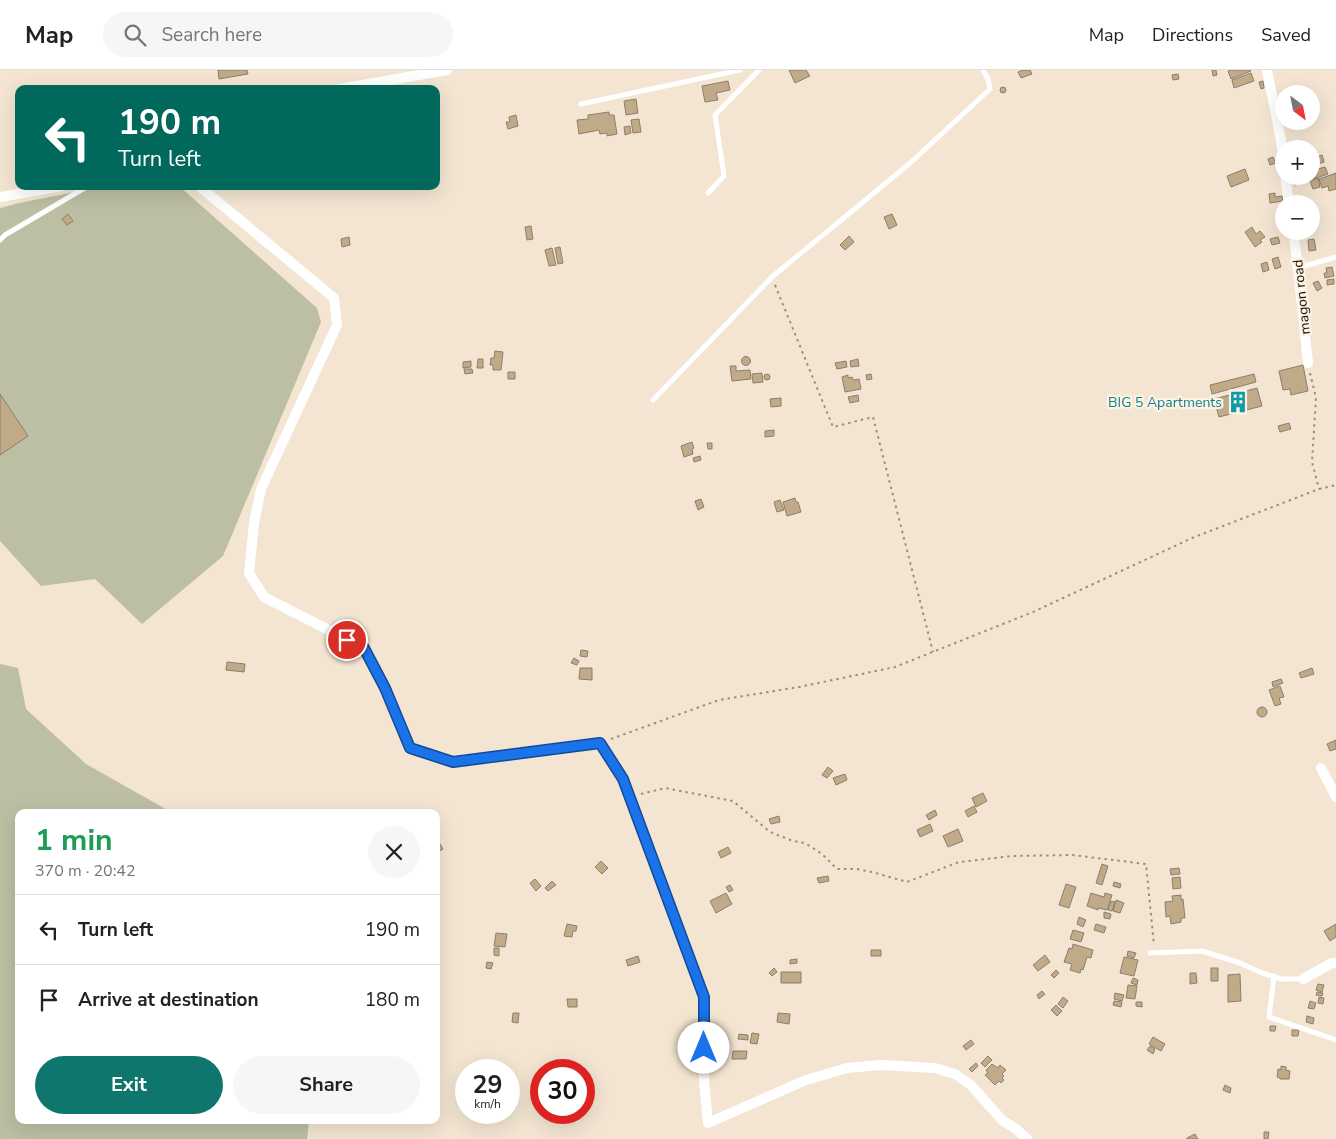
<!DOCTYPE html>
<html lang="en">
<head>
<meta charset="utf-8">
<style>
  :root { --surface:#fff; --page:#f6f6f6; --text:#222; --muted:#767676; --line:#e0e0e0; --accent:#0f766e }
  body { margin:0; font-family:"Nunito Sans",sans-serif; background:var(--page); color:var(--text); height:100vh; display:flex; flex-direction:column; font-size:19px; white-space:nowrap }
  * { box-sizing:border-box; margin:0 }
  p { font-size:16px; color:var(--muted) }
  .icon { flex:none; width:28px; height:28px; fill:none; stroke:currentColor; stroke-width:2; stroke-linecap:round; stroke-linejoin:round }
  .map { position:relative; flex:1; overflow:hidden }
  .details { position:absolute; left:15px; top:739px; width:425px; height:315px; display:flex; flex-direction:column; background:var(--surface); border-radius:10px; box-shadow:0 5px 20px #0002 }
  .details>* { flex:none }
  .hud { position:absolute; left:15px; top:15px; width:425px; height:105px; border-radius:10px; box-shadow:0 5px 20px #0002; background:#00695c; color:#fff; overflow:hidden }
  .needle { width:32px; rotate:148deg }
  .fabs { position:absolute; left:1275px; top:15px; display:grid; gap:10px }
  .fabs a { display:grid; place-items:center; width:45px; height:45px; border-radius:50%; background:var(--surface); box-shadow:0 5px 20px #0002; font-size:25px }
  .speed { position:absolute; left:455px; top:989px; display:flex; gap:10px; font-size:25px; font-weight:700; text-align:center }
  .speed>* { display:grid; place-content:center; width:65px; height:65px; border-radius:50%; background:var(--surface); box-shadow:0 5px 20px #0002; line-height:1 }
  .speed small { font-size:12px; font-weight:400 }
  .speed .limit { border:8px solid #d22; background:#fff; color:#111 }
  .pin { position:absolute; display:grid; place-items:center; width:42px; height:42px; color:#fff; margin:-21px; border:2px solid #fff; border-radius:50%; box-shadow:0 1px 5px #0007 }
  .me { position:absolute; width:55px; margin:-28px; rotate:0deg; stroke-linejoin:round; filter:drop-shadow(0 0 4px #0008) }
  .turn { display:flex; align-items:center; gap:18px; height:105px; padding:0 20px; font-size:22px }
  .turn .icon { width:65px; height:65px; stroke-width:2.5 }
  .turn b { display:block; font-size:35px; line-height:42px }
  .round { display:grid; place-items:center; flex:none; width:52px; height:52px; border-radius:26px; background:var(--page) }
  .head { display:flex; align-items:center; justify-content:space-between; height:85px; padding:0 20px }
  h1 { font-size:30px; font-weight:700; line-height:38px; color:#1e9e55 }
  .primary-button { display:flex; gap:10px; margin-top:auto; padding:10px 20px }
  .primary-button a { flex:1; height:58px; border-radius:30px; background:var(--accent); color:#fff; font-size:20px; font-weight:700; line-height:58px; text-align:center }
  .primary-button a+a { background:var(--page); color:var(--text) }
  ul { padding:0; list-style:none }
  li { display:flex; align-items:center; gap:15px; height:70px; padding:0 20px; border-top:1px solid var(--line) }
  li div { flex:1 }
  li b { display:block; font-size:19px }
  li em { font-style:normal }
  header { display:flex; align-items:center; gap:30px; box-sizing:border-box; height:70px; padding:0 25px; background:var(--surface); border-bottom:1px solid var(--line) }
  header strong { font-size:24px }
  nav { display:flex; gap:28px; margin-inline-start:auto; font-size:18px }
  .search { width:350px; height:45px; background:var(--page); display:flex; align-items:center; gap:12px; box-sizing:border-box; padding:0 18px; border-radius:28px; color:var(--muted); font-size:19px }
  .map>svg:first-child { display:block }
  .green { fill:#bcbfa3 }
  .building { fill:#c1aa88; stroke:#8b7f6d }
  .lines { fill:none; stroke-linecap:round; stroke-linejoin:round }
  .path { stroke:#998f81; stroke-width:2; stroke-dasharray:2.5 4; stroke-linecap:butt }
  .lane { stroke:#fff; stroke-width:5 }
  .street { stroke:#fff; stroke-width:10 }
  .route-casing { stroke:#114b97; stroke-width:12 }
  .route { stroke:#1a73e8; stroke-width:9 }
  .labels { text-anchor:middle; stroke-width:4.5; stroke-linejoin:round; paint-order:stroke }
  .street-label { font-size:14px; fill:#1b160f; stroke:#fef3e3 }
  .culture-label { font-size:14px; fill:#0d838f; stroke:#fef3e3; text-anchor:end }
</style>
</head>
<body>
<header>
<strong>Map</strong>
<div class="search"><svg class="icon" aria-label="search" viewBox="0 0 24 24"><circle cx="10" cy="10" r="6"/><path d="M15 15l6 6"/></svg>Search here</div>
<nav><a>Map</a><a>Directions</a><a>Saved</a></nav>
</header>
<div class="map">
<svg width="1336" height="1069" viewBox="0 0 1336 1069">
  <rect width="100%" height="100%" fill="#f3e5d2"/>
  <path class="green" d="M105 116H179L317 238 321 252 223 486 142 554 95 509 41 516 0 471V138L19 133Z
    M0 594 18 598 26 639 86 694 171 742H19V1050H309L307 1069H0Z"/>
  <path class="building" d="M218 0H247L248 4 219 9Z
    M789 0H806L810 6 795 13Z
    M1023 0H1030L1032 4 1021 8 1018 2Z
    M1212 0H1216L1217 5 1213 6Z
    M1230 0H1250L1251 1 1231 9 1228 1Z
    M1251 3 1254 11 1234 18 1232 10Z
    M1178 4 1179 9 1173 10 1172 5Z
    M728 11 730 20 716 23 718 30 705 32 702 16Z
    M1263 11 1264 18 1261 19 1259 12Z
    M1000 20a3 3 0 1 1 6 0a3 3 0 1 1-6 0Z
    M636 29 638 43 626 45 624 31Z
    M609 42V45H614L617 64 607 66V63L600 64 599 60 579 64 577 50 588 49V45Z
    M516 45 518 56 508 59 506 52H510L509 47Z
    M639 49 641 62 633 63 631 50Z
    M630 56 631 63 625 65 624 57Z
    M1322 85 1324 92 1311 96V89Z
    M1273 87 1276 93 1270 95 1268 89Z
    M1325 97 1328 104 1295 115 1293 107 1311 106V101Z
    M1245 99 1249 110 1231 117 1227 106Z
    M1336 103V119L1329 121 1328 116 1322 118 1319 109Z
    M1318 108 1320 117 1313 119 1310 111Z
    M1275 123V127L1282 126 1283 131 1270 133 1269 124Z
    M68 144 73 151 67 155 62 149Z
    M892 144 897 155 889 159 884 147Z
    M531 156 533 169 527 170 525 157Z
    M1252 157 1256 164 1260 161 1265 167 1260 170 1262 172 1255 177 1245 162Z
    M849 166 854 172 845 180 840 175Z
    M349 167 350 175 342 177 341 169Z
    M1278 167 1280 173 1272 175 1270 169Z
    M1314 169 1316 180 1309 181 1308 170Z
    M560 177 563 193 558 194 555 178Z
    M552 178 556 195 549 196 545 180Z
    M1278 187 1281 197 1275 199 1272 189Z
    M1267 192 1269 200 1263 202 1261 194Z
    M1332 197 1334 206 1325 208 1324 203H1327L1326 198Z
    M1334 209V214L1327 215V210Z
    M1318 211 1322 218 1317 221 1313 213Z
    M495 281 503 282 501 300H493V295H490L491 288H494Z
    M741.5 291a4.5 4.5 0 1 1 9 0a4.5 4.5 0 1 1-9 0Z
    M478 289H483V298H477Z
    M858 289 859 296 851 297 850 291Z
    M471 291V297L463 298V292Z
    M846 291 847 297 837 299 835 293Z
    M1303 295 1308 321 1291 325 1290 319 1283 320 1279 301Z
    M730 296H736V301L750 300 751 309 732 311Z
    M464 299H472L473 303 465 304Z
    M508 302H515V309H508Z
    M762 303 763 312 753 313 752 304Z
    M764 307a3 3 0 1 1 6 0a3 3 0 1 1-6 0Z
    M871 304 872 309 867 310 866 305Z
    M1254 304 1256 312 1212 324 1210 315Z
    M848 305V308L852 307 853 310 859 309 861 319 845 322 842 307Z
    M1257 318 1262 336 1219 347 1214 329Z
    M0 324 28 366 0 385Z
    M858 325 859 331 850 333 848 327Z
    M781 328V336L771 337 770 329Z
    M1289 353 1291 359 1280 362 1278 356Z
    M774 360V366L765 367V361Z
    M692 372 694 378 692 379 693 384 684 387 681 376Z
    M707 373H712V379H708Z
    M700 386 701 390 694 392 693 388Z
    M795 428 796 432H798L801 442 787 446 783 432Z
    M701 429 704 437 698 440 695 431Z
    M780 430 784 440 777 442 774 432Z
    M581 580 588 581 587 587 580 586Z
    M574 588 579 591 577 595 571 593Z
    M227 592 245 594 244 602 226 600Z
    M580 598H592V610L579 609Z
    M1312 598 1314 604 1301 608 1299 603Z
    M1281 609 1283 613 1273 617 1272 612Z
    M1280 616 1284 627 1279 628 1281 634 1275 636 1269 620Z
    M1257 642a5 5 0 1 1 10 0a5 5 0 1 1-10 0Z
    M1336 670V679L1330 681 1327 674Z
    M828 697 833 701 827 708 822 705Z
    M845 704 847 710 836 715 833 708Z
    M983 723 987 731 976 737 972 728Z
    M974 736 977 742 968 747 965 741Z
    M935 740 937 745 929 750 926 745Z
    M779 746 780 752 771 754 769 749Z
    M930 754 933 761 920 767 917 760Z
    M958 759 963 771 948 777 943 766Z
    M440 774 443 779 436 783V776Z
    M728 777 731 783 721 788 718 782Z
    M601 791 608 798 602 804 595 797Z
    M1102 794 1108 796 1102 815 1096 813Z
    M1179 798 1180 804 1171 805 1170 799Z
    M828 806 829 811 819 813 817 808Z
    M1180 807 1181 818 1173 819 1172 808Z
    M535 809 541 816 536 821 530 813Z
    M552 811 556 815 548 821 545 818Z
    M1114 812 1121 814 1120 818 1113 816Z
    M1066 814 1076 817 1069 838 1059 835Z
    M730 815 733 820 729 822 726 817Z
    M726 823 732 834 716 843 710 831Z
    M1091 823 1104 827 1105 823 1112 825 1107 840 1098 838V840L1087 836Z
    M1181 825V830L1183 829 1185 848H1181V852L1171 854 1170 846 1166 847 1165 832 1173 831 1172 826Z
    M1116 830 1124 833 1120 843 1113 841Z
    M1111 831 1115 832 1112 841 1108 840Z
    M1104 842 1111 844 1110 849 1104 848Z
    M1079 847 1086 850 1083 857 1077 854Z
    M567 854 577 856 576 861H573L572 867 564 866Z
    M1096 854 1106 857 1104 863 1094 860Z
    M1336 854V867L1330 871 1324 861Z
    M1073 860 1084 863 1081 872 1070 869Z
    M496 863 507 864 505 877 494 876Z
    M1073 874 1093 880 1091 888 1087 887 1083 900 1081 899 1080 903 1070 900 1072 894 1064 892 1069 878 1072 879Z
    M494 878H499V886L494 885Z
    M871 880H881V886H871Z
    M1128 881 1136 883 1134 888 1127 886Z
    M1045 885 1050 892 1038 901 1033 895Z
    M638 886 640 892 628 896 626 890Z
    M1124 887 1138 890 1134 906 1120 903Z
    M797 889V893L790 894V890Z
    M487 892 493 893 491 899 486 898Z
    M774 898 777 902 772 906 769 903Z
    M1211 898H1218V911H1211Z
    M1056 900 1059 903 1054 908 1051 905Z
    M781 902H801V913H781Z
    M1190 903H1196L1197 913 1190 914Z
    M1240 904 1241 931 1228 932V905Z
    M1133 908 1138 910 1137 915 1131 913Z
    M1318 914 1324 915 1322 922 1316 920Z
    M1128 915 1137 916 1135 929 1126 928Z
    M1042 921 1045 924 1039 929 1037 925Z
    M1317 922 1323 923 1322 926 1316 925Z
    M1115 923 1124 925 1122 931 1114 929Z
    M1063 927 1068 931 1063 938 1058 934Z
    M1319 927 1324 928 1323 934 1318 933Z
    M567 929H577V937H568Z
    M1114 931 1122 932 1121 937 1113 935Z
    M1310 931 1316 933 1314 939 1308 938Z
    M1136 932H1142V937L1136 936Z
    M1056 935 1062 941 1057 946 1051 940Z
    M513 943H519L518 953 512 952Z
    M778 943 790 944 789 954 777 952Z
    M1307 946 1314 948 1313 954 1306 952Z
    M1270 956H1276L1275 961H1270Z
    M1292 960H1299L1298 966H1292Z
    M752 963 759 964 757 974 750 973Z
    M739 964 748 965V970L738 969Z
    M1153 967 1165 974 1161 981 1149 974Z
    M971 970 974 974 966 980 963 976Z
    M1150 976 1155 979 1153 984 1147 980Z
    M733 981H747L746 989H732Z
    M988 986 992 990 985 997 981 993Z
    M976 993 978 996 972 1002 969 999Z
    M992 994 998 998 1000 995 1006 1000 1002 1004 1004 1006 1002 1008 1004 1010 1001 1013 999 1011 995 1015 985 1005 988 1003 986 1000Z
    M1281 996 1286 997V1000L1290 1001 1289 1009H1280V1008L1277 1007 1278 999 1281 1000Z
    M1225 1015 1231 1018 1230 1023 1223 1020Z
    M1264 1062H1269L1268 1069H1264Z
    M1195 1064 1198 1069H1187V1068Z"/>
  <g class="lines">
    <path class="path" d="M775 215 833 357 873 347 933 582
      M1310 303 1316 328 1312 392 1319 419
      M611 669 719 630 799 617 895 597 1033 542 1192 468 1319 419 1336 415
      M641 724 665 718 733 731 770 762 793 771 805 773 822 784 837 799H857L872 802 907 812 959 792 1012 786 1072 785 1146 794 1154 875"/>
    <path class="lane" d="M581 34 740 0
      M708 123 724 106 715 45 759 0
      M0 170 5 165 88 116
      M1298 198 1336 187
      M653 330 772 207 909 94 990 19 988 9 983 0
      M1150 883 1202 881 1240 893 1262 903 1282 909H1303
      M1274 906 1269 947 1336 970"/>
    <path class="street" d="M1267 0 1281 70 1284 96
      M340 19 447 0
      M1285 106 1289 134
      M199 116 334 228 337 255 261 419 254 453 249 503 264 527 364 578 385 618 410 678 453 692 600 673 623 709 703 927 704 1011 708 1053 806 1010 847 998 880 995 935 998 955 1004 971 1015 1002 1050 1016 1059 1027 1069
      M0 127 62 116
      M1293 161 1298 198 1308 293
      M1321 698 1336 727
      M1303 909 1332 893H1336"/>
  </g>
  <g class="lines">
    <g class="route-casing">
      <path id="route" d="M347 570 364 578 385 618 410 678 453 692 600 673 623 709 704 927V978"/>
    </g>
    <use href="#route" class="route"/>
  </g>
  <defs>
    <g id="building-bare" transform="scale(1.725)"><path d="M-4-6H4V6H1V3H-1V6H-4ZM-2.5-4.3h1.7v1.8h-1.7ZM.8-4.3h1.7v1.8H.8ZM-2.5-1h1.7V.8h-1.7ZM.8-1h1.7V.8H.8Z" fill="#0f9aa8" stroke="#fef3e3" stroke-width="2.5" paint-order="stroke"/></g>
  </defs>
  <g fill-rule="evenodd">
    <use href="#building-bare" x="1238" y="332"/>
  </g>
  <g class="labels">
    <g class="street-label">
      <text transform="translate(1301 227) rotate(-96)" y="5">magon road</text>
    </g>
    <g class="culture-label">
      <text x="1222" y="337">BIG 5 Apartments</text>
    </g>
  </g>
</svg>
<div class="fabs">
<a><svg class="needle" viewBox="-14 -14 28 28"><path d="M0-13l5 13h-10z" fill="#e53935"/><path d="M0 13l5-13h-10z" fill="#767676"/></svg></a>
<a>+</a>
<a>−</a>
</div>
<div class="speed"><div>29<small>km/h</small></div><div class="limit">30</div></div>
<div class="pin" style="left:347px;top:570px;background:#d93025"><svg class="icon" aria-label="arrive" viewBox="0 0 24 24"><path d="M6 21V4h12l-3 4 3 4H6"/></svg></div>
<svg class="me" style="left:704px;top:978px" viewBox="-20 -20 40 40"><circle r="19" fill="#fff"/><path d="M0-13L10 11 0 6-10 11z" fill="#1a73e8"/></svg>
<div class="hud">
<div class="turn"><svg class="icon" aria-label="left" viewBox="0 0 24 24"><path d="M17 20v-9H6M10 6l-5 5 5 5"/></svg><div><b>190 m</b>Turn left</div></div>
</div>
<section class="details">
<div class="head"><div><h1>1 min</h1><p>370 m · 20:42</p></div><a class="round"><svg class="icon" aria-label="close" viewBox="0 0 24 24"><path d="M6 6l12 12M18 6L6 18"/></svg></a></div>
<ul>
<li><svg class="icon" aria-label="left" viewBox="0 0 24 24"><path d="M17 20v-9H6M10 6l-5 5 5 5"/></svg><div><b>Turn left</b></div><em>190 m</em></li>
<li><svg class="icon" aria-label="arrive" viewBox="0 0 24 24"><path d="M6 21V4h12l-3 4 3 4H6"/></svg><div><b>Arrive at destination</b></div><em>180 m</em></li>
</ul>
<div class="primary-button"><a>Exit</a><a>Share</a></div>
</section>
</div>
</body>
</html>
